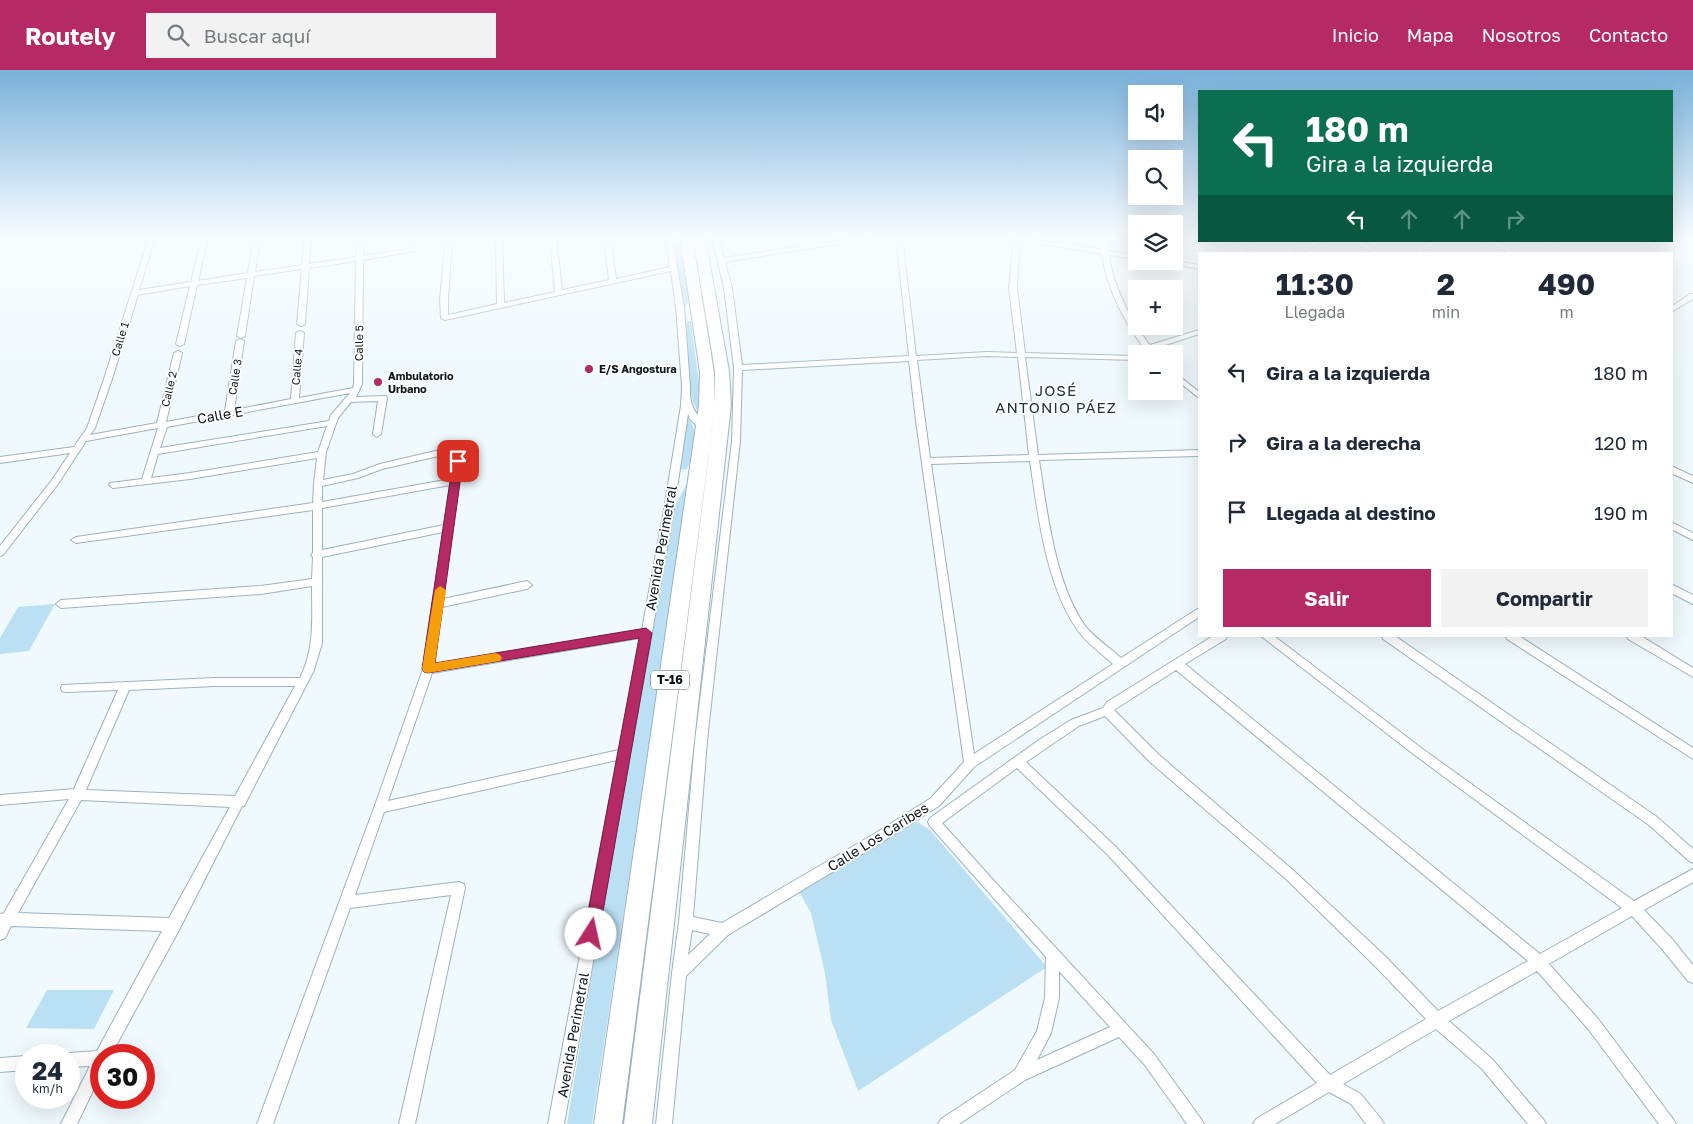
<!DOCTYPE html>
<html lang="es">
<head>
<meta charset="utf-8">
<style>
  :root { --surface:#fff; --page:#f2f2f3; --text:#1f2937; --muted:#747a83; --accent:#b52964 }
  body { margin:0; font-family:"Golos Text",sans-serif; background:var(--page); color:var(--text); height:100vh; display:flex; flex-direction:column; font-size:19px; white-space:nowrap }
  * { box-sizing:border-box; margin:0 }
  p { font-size:16px; color:var(--muted) }
  .icon { flex:none; width:28px; height:28px; fill:none; stroke:currentColor; stroke-width:2; stroke-linecap:round; stroke-linejoin:round }
  .map { position:relative; flex:1; overflow:hidden }
  .panel { position:absolute; left:1198px; top:182px; width:475px; height:385px; display:flex; flex-direction:column; background:var(--surface); border-radius:0px; box-shadow:0 5px 20px #0002 }
  .panel>* { flex:none }
  .guide { position:absolute; left:1198px; top:20px; width:475px; height:152px; border-radius:0px; box-shadow:0 5px 20px #0002; background:#0b6e4f; color:#fff; overflow:hidden }
  .tools { position:absolute; left:1128px; top:15px; display:grid; gap:10px }
  .tools a { display:grid; place-items:center; width:55px; height:55px; border-radius:0px; background:var(--surface); box-shadow:0 5px 20px #0002; font-size:25px }
  .speed { position:absolute; left:15px; top:974px; display:flex; gap:10px; font-size:25px; font-weight:700; text-align:center }
  .speed>* { display:grid; place-content:center; width:65px; height:65px; border-radius:50%; background:var(--surface); box-shadow:0 5px 20px #0002; line-height:1 }
  .speed small { font-size:12px; font-weight:400 }
  .speed .limit { border:8px solid #d22; background:#fff; color:#111 }
  .pin { position:absolute; display:grid; place-items:center; width:42px; height:42px; color:#fff; margin:-21px; border-radius:10px; box-shadow:0 2px 8px #0006 }
  .me { position:absolute; width:55px; margin:-28px; rotate:10deg; stroke-linejoin:round; filter:drop-shadow(0 0 4px #0008) }
  .turn { display:flex; align-items:center; gap:18px; height:105px; padding:0 25px; font-size:22px }
  .turn .icon { width:65px; height:65px; stroke-width:2.5 }
  .turn b { display:block; font-size:35px; line-height:42px }
  .lanes { display:flex; align-items:center; height:48px; padding:0 25px; background:#0003; justify-content:center; gap:25px; direction:ltr }
  .lanes .off { opacity:.35 }
  .eta { display:flex; justify-content:space-evenly; align-items:center; height:85px; text-align:center }
  .eta b { font-size:30px; font-weight:700; line-height:35px }
  .cta { display:flex; gap:10px; margin-top:auto; padding:10px 25px }
  .cta a { flex:1; height:58px; border-radius:0px; background:var(--accent); color:#fff; font-size:20px; font-weight:700; line-height:58px; text-align:center }
  .cta a+a { background:var(--page); color:var(--text) }
  ul { padding:0; list-style:none }
  li { display:flex; align-items:center; gap:15px; height:70px; padding:0 25px }
  li div { flex:1 }
  li b { display:block; font-size:19px }
  li em { font-style:normal }
  header { display:flex; align-items:center; gap:30px; box-sizing:border-box; height:70px; padding:0 25px; background:var(--accent); color:#fff }
  header strong { font-size:24px }
  nav { display:flex; gap:28px; margin-inline-start:auto; font-size:18px }
  .search { width:350px; height:45px; background:var(--page); display:flex; align-items:center; gap:12px; box-sizing:border-box; padding:0 18px; border-radius:0px; color:var(--muted); font-size:19px }
  .map>svg:first-child { display:block }
  .green { fill:#bbe0f3 }
  .lines { fill:none; stroke-linecap:round; stroke-linejoin:round }
  .street-casing { stroke:#9bb3bf; stroke-width:2 }
  .highway-casing { stroke:#9bb3bf; stroke-width:2 }
  .street { fill:#fff; fill-rule:evenodd }
  .highway { fill:#fff; fill-rule:evenodd }
  .route { fill:#b52964; stroke:#761b41 }
  .slow { fill:#f59e0b }
  .poi-dot { fill:#b52964; stroke:#fff; stroke-width:2 }
  .labels { text-anchor:middle; stroke-width:4; stroke-linejoin:round; paint-order:stroke }
  .far-street-label { font-size:11px; fill:#0d161a; stroke:#fff }
  .far-poi-label { font-size:11px; font-weight:bold; fill:#0d161a; stroke:#fff; text-anchor:start }
  .shield { fill:#fff; stroke:#565c5f; stroke-width:1 }
  .shield-label { font-size:12px; font-weight:bold; fill:#0d161a }
  .street-label { font-size:14px; fill:#0d161a; stroke:#fff }
  .neighbourhood-label { font-size:15px; letter-spacing:1px; fill:#21353e; stroke:#fff }
</style>
</head>
<body>
<header>
<strong>Routely</strong>
<div class="search"><svg class="icon" aria-label="search" viewBox="0 0 24 24"><circle cx="10" cy="10" r="6"/><path d="M15 15l6 6"/></svg>Buscar aquí</div>
<nav><a>Inicio</a><a>Mapa</a><a>Nosotros</a><a>Contacto</a></nav>
</header>
<div class="map">
<svg width="1693" height="1054" viewBox="0 0 1693 1054">
  <rect width="100%" height="100%" fill="#eff9fe"/>
  <path class="green" d="M673 167H679L689 227 688 233 685 236Z
    M687 251H691L699 314 698 341C689 333 685 273 684 258Z
    M687 348C701 360 694 384 687 399L680 400Z
    M689 410 592 1054H567L634 649 673 439Z
    M55 534 29 581 0 584V568L18 537Z
    M917 752 930 760 1047 897 858 1021 831 950 825 903 811 843 797 818 891 758Z
    M47 920H114L94 959 26 958Z"/>
  <g class="lines">
    <g class="street-casing">
      <path id="street" d="M149 167H155L139 220 191 212 202 167H208L198 211 248 203 254 167H260L255 202 302 195 305 167H311L309 194 356 187 357 167H363V186L409 179 408 167H414V181L363 190 362 314 356 327 386 326 387 328 381 364 377 367 373 364 378 331 351 332 338 348 326 382 323 410 353 404 380 394 461 375 465 378 460 402 443 529 527 511 532 515 527 519 442 537 434 594 642 560 664 439 681 336 682 316 676 237 671 201 445 250 441 248 440 230 446 167H452L448 230V245L497 234 496 167H502L504 233 555 222 550 167H556L562 220 609 210 604 167H610L616 209 670 197 666 167H672L684 237 690 316C689 338 696 343 709 359L708 361H702L690 349 688 344 674 439 564 1054H548L617 690 384 742 355 825 459 812 464 814 465 818 415 1054H399L451 825 350 838 273 1054H257L374 738 423 599 443 462 322 487V573L314 600 244 736H242L179 860 111 985H101V1004L77 1054H61L90 996 69 997V985H64L69 983 97 981 162 861 11 856 5 868 0 870V844L4 843 69 729 0 735V725L74 719 118 620 66 622 62 621 61 618 62 615 215 608H300C315 578 312 548 312 516L261 524 61 538 56 534 61 530 261 516 312 509 313 487 311 485 313 483V440L76 473 71 470 76 467 313 433 314 414 317 388 190 409 113 418 109 415 110 413 142 409 158 358 86 371 58 414 3 485 0 486V476L52 410 70 383 0 393V387L74 377 87 358 104 309ZM356 191 354 314 353 318 299 328 304 263 300 261 296 263 291 329 234 340 244 271 240 269 236 271 225 341 166 352 182 283 178 281 174 283 157 353 90 365 95 358 112 309 138 225 190 216 176 274 180 276 184 274 197 215 247 208 237 266 241 268 245 266 254 206 302 199 297 254 301 256 305 254 309 198ZM350 323 331 345 329 351 160 378 167 357ZM327 356 318 382 190 403 151 408 158 384ZM456 382 451 409 322 432V416L358 408 382 399ZM450 415 444 455 322 480V438ZM640 568 619 680 388 731 432 603ZM215 616H295L235 726 86 720 129 620ZM81 730 230 737 169 848 18 843Z
        M712 167H718L724 188 859 167H871L868 169 725 192 732 218 742 295 909 286 896 167H902L916 286 987 282 1017 283 1009 218 1014 169 1009 168 1008 167H1020L1101 179 1103 167H1109L1108 181 1136 185V189L1109 185C1113 217 1130 247 1148 273L1150 275 1199 260V264L1153 279 1157 284H1149C1126 256 1107 220 1102 184L1020 170 1017 218 1025 283 1136 286V290L1025 287 1038 385 1199 380V386L1039 390C1047 441 1055 515 1086 557 1095 568 1110 578 1121 588L1199 538V547L974 697 939 736 882 772 728 865 686 906 672 1054H656L672 903 679 852 695 671 732 371 734 298 724 218ZM987 286 1018 287 1029 385 930 388 917 290ZM909 291 916 351 964 692 931 728 874 764 722 853 693 847 707 671 740 371 742 300ZM1030 391C1038 445 1046 517 1079 562 1088 574 1102 584 1113 594L974 684 931 394ZM692 860 710 864 688 885Z
        M1239 171H1246L1258 184H1251Z
        M1315 171H1324L1298 184H1289Z
        M1352 171H1361L1385 184H1376Z
        M1431 171H1439L1418 184H1410Z
        M1485 171H1494L1521 184H1512Z
        M1545 171H1553L1531 184H1523Z
        M1658 171H1666L1646 184H1638Z
        M1157 191H1174L1199 195V199Z
        M1690 224H1693V229L1671 242V237Z
        M1174 302 1199 322V328L1174 308Z
        M1671 396 1693 406V413L1671 403Z
        M1671 452 1693 463V470L1671 459Z
        M1671 514 1693 525V534L1671 523Z
        M1213 566H1227L1226 569 1185 594 1540 884 1622 838 1416 686 1261 566H1274L1424 680 1634 831 1693 799V812L1644 840 1672 869 1693 895V913L1688 911 1662 879 1632 846 1549 894 1599 950 1673 1049 1676 1054H1659L1589 960 1537 901 1449 951 1492 989 1543 1049 1546 1054H1528L1482 999 1436 959 1343 1014 1361 1024 1381 1049 1384 1054H1366L1351 1034 1329 1022 1275 1054H1253L1256 1049 1317 1013 1108 785 1017 698 942 753 994 811 1154 984 1201 1049 1204 1054H1187L1144 994 1119 967 1025 1010 959 1054H938L941 1049 1015 1000 1037 961 1045 928 1046 887 930 756 928 752 930 748 1039 670 1071 650 1103 638 1107 632ZM1176 600 1528 891 1438 941 1385 886 1294 801 1158 684 1114 640ZM1105 646 1150 692 1286 809 1375 896 1426 949 1330 1005 1116 777 1026 692 1079 656ZM1059 901 1110 957 1037 990 1051 963 1059 928Z
        M1382 566H1395L1657 747 1693 779V793L1689 791 1649 755 1383 569Z
        M1506 566H1519L1693 678V689L1507 569Z
        M1627 566H1641L1693 598V607L1628 569Z
        M26 986V1000L0 1002V988Z"/>
    </g>
    <g class="highway-casing">
      <path id="highway" d="M680 167H692L714 302 715 335 622 1054H594L699 335 700 302Z
        M693 167H705L729 301 731 335 652 1054H624L715 335V301Z"/>
    </g>
    <use href="#street" class="street"/>
    <use href="#highway" class="highway"/>
  </g>
  <linearGradient id="sky" x2="0" y2="1"><stop stop-color="#79b1db"/><stop offset="0.53" stop-color="#f8fcff"/><stop offset="1" stop-color="#f8fcff" stop-opacity="0"/></linearGradient>
  <rect width="1693" height="314" fill="url(#sky)"/>
  <path class="route" d="M458 388 463 391 435 593 646 558 652 563 599 864 596 869 591 871 586 869 584 864 639 568 428 603 424 602 422 599 453 391Z"/>
  <path class="slow" d="M440 516 446 520 435 593 496 583 500 585 502 588 500 591 428 603 424 602 422 599 435 520Z"/>
  <g class="poi-dot">
    <circle cx="589" cy="299" r="5"/>
    <circle cx="378" cy="312" r="5"/>
  </g>
  <g class="labels">
    <g class="far-street-label">
      <text transform="translate(120 269) rotate(-73)" y="4">Calle 1</text>
      <text transform="translate(359 273) rotate(-89)" y="4">Calle 5</text>
      <text transform="translate(297 297) rotate(-85)" y="4">Calle 4</text>
      <text transform="translate(235 307) rotate(-81)" y="4">Calle 3</text>
      <text transform="translate(169 319) rotate(-77)" y="4">Calle 2</text>
    </g>
    <g class="far-poi-label">
      <text x="599" y="303">E/S Angostura</text>
      <text x="388" y="310">Ambulatorio<tspan x="388" dy="13">Urbano</tspan></text>
    </g>
    <rect class="shield" x="651" y="600.5" width="38" height="19" rx="4"/>
    <g class="shield-label">
      <text x="670" y="614">T-16</text>
    </g>
    <g class="street-label">
      <text transform="translate(220 345) rotate(-10)" y="5">Calle E</text>
      <text transform="translate(661 478) rotate(-80)" y="5">Avenida Perimetral</text>
      <text transform="translate(878 767) rotate(-32)" y="5">Calle Los Caribes</text>
      <text transform="translate(573 965) rotate(-80)" y="5">Avenida Perimetral</text>
    </g>
    <g class="neighbourhood-label">
      <text x="1056" y="326">JOSÉ<tspan x="1056" dy="17">ANTONIO PÁEZ</tspan></text>
    </g>
  </g>
</svg>
<div class="tools">
<a><svg class="icon" aria-label="sound" viewBox="0 0 24 24"><path d="M4 9h4l5-4v14l-5-4H4zM17 9q2 3 0 6"/></svg></a>
<a><svg class="icon" aria-label="search" viewBox="0 0 24 24"><circle cx="10" cy="10" r="6"/><path d="M15 15l6 6"/></svg></a>
<a><svg class="icon" aria-label="layers" viewBox="0 0 24 24"><path d="M12 4l9 5-9 5-9-5zM3 14l9 5 9-5"/></svg></a>
<a>+</a>
<a>−</a>
</div>
<div class="speed"><div>24<small>km/h</small></div><div class="limit">30</div></div>
<div class="pin" style="left:458px;top:391px;background:#d93025"><svg class="icon" aria-label="arrive" viewBox="0 0 24 24"><path d="M6 21V4h12l-3 4 3 4H6"/></svg></div>
<svg class="me" style="left:591px;top:864px" viewBox="-20 -20 40 40"><circle r="19" fill="#fff"/><path d="M0-13L10 11 0 6-10 11z" fill="#b52964"/></svg>
<div class="guide">
<div class="turn"><svg class="icon" aria-label="left" viewBox="0 0 24 24"><path d="M17 20v-9H6M10 6l-5 5 5 5"/></svg><div><b>180 m</b>Gira a la izquierda</div></div>
<div class="lanes"><svg class="icon" aria-label="left" viewBox="0 0 24 24"><path d="M17 20v-9H6M10 6l-5 5 5 5"/></svg><svg class="icon off" aria-label="ahead" viewBox="0 0 24 24"><path d="M12 20V5M6 11l6-6 6 6"/></svg><svg class="icon off" aria-label="ahead" viewBox="0 0 24 24"><path d="M12 20V5M6 11l6-6 6 6"/></svg><svg class="icon off" aria-label="right" viewBox="0 0 24 24"><path d="M7 20v-9h11M14 6l5 5-5 5"/></svg></div>
</div>
<section class="panel">
<div class="eta">
<div><b>11:30</b><p>Llegada</p></div>
<div><b>2</b><p>min</p></div>
<div><b>490</b><p>m</p></div>
</div>
<ul>
<li><svg class="icon" aria-label="left" viewBox="0 0 24 24"><path d="M17 20v-9H6M10 6l-5 5 5 5"/></svg><div><b>Gira a la izquierda</b></div><em>180 m</em></li>
<li><svg class="icon" aria-label="right" viewBox="0 0 24 24"><path d="M7 20v-9h11M14 6l5 5-5 5"/></svg><div><b>Gira a la derecha</b></div><em>120 m</em></li>
<li><svg class="icon" aria-label="arrive" viewBox="0 0 24 24"><path d="M6 21V4h12l-3 4 3 4H6"/></svg><div><b>Llegada al destino</b></div><em>190 m</em></li>
</ul>
<div class="cta"><a>Salir</a><a>Compartir</a></div>
</section>
</div>
</body>
</html>
